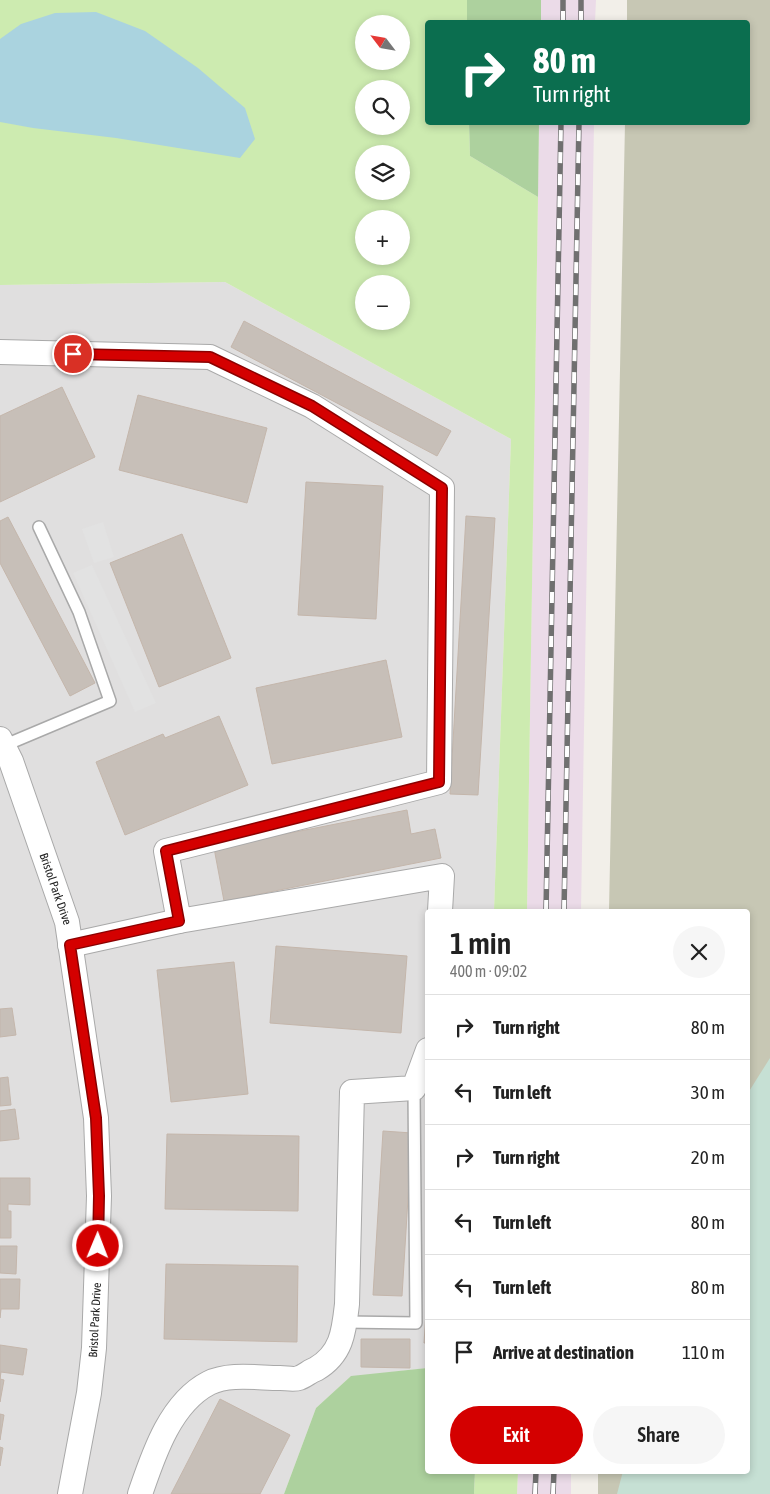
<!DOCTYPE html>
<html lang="en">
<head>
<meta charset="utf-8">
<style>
  :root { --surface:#fff; --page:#f6f6f6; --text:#222; --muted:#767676; --line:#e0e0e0; --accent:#d40000 }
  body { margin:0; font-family:"Asap Condensed",sans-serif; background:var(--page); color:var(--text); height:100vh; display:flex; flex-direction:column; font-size:19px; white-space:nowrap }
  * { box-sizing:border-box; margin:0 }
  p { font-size:16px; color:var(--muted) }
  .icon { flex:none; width:28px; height:28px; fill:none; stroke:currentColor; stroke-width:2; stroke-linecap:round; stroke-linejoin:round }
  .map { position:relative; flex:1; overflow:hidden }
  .drawer { position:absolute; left:425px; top:909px; width:325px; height:565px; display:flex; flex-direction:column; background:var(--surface); border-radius:5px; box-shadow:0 2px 8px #0003 }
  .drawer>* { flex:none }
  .top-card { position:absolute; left:425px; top:20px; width:325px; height:105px; border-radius:5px; box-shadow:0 2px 8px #0003; background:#0b6e4f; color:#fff; overflow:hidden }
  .needle { width:32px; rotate:301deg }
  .controls { position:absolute; left:355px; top:15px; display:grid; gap:10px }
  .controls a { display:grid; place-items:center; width:55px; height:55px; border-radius:50%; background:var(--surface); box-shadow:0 2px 8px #0003; font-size:25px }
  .pin { position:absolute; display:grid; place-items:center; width:42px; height:42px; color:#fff; margin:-21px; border:2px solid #fff; border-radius:50%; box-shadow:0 1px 5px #0007 }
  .me { position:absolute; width:55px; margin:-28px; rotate:1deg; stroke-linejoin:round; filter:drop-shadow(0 0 4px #0008) }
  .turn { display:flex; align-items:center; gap:18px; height:105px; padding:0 25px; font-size:22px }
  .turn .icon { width:65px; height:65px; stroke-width:2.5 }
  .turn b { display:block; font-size:35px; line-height:42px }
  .round { display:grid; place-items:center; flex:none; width:52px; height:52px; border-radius:26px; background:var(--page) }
  .head { display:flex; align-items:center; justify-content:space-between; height:85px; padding:0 25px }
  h1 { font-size:30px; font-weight:600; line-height:38px }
  .action { display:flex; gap:10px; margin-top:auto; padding:10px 25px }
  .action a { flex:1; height:58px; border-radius:30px; background:var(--accent); color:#fff; font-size:20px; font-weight:600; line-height:58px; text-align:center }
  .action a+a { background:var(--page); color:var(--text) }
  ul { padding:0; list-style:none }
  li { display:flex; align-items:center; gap:15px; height:65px; padding:0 25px; border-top:1px solid var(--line) }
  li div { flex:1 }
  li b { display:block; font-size:19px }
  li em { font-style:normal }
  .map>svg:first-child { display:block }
  .residential { fill:#e0dfdf }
  .industrial { fill:#ebdbe8 }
  .construction { fill:#c7c7b4 }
  .grass { fill:#cdebb0; fill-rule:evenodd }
  .forest { fill:#add19e }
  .wetland { fill:#c6e0d4 }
  .parking { fill:#e2e2e2 }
  .water { fill:#aad3df }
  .building { fill:#c7bfb8; stroke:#c4b6ab }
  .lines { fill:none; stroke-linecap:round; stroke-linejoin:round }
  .lane-casing { stroke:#a9a9a9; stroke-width:14 }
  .street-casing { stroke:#a9a9a9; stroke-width:26 }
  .lane { stroke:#fff; stroke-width:11 }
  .street { stroke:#fff; stroke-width:24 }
  .rail-casing { stroke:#707070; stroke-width:5.5 }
  .rail { stroke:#fff; stroke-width:4; stroke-dasharray:11; stroke-linecap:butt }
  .route-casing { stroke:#8a0000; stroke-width:12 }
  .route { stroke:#d40000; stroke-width:9 }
  .labels { text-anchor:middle; stroke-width:4; stroke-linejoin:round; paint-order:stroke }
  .street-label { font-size:12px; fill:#222; stroke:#fff }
</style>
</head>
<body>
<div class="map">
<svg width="770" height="1494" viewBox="0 0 770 1494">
  <rect width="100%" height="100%" fill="#f2efe9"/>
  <path class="residential" d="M225 282 511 439 494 911H428L427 1368 350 1377 316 1408 284 1494H0V285Z"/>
  <path class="industrial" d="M541 0H596L595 22H541Z
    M539 123H594L581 911H527Z
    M518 1471H571V1494H517Z"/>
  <path class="construction" d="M627 0H770V1494H598V1471H748V911H609L625 123 748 122V22H627Z"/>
  <path class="grass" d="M0 0H467V22H428V122L469 123 470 156 538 197 527 911H494L511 439 225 282 0 285ZM364 24H401V61H364ZM364 89H401V126H364ZM364 154H401V191H364ZM364 219H401V256H364ZM364 284H401V321H364Z
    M475 1471H518L517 1494H474Z"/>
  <path class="forest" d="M467 0H541V22H467Z
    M469 123H539L538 197 470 156Z
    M427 1368 428 1471H475L474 1494H284L316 1408 351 1376Z"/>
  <path class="wetland" d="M770 1058V1494H617L623 1471H748V1093Z"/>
  <path class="parking" d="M103 522 114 557 94 563 82 529Z
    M92 565 156 703 135 712 73 573Z"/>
  <path class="water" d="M96 12 145 31 198 68 245 108 255 139 240 158 116 138 33 128 0 122V39L21 24 55 13Z"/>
  <path class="building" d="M244 321 451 431 437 456 231 347Z
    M62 387 95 457 0 502V416Z
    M138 395 267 428 247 503 119 470Z
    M306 482 383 486 376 619 298 615Z
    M466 516 495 518 478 795 450 794Z
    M8 517 95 683 70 696 0 563V521Z
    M182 534 231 658 159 687 110 563Z
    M386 660 402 737 272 764 256 688Z
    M219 716 248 785 125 835 96 762 163 734 165 738Z
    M407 810 411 834 435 829 441 858 224 901 214 848Z
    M276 946 407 956 401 1033 270 1023Z
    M234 962 248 1094 171 1102 157 970Z
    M12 1008 16 1035 0 1037V1009Z
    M8 1077 11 1105 0 1106V1078Z
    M15 1109 19 1139 0 1141V1111Z
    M383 1131 412 1133 402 1296 373 1295Z
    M167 1134 299 1136 298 1211 165 1209Z
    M0 1178H30V1205L8 1204V1211H11V1238H0Z
    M0 1246H17L16 1274 0 1273Z
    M166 1264 298 1266 297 1342 164 1339Z
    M0 1279H20L19 1309H1L0 1318Z
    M428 1281V1343H424Z
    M361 1339H410V1368L361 1367Z
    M0 1345 27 1349 23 1375 1 1372 0 1379 4 1380 0 1402Z
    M220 1399 290 1435 260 1494H171Z
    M0 1414 4 1415 0 1440Z
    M0 1447 3 1448 0 1466Z"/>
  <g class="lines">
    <g class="lane-casing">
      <path id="lane" d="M3 746 110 701 79 612 39 527
        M345 1322 416 1323 414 1088"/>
    </g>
    <g class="street-casing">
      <g id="street">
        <path d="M0 352 210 357 312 406 442 488 439 782 166 851 179 921 442 876 440 911"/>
        <path id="s1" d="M0 739 11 761 67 922 96 1118 99 1196 94 1348 89 1393 70 1494"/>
        <path d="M70 945 179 921"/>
        <path d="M140 1494C153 1456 170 1403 209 1383 229 1373 258 1378 280 1378 286 1378 294 1380 299 1378 305 1376 310 1371 316 1369 342 1354 344 1331 347 1304L352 1092 414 1088 428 1050"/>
      </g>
    </g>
    <use href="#lane" class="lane"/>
    <use href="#street" class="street"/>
    <g class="rail-casing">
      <path id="rail" d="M563 22V0
        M581 22V0
        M546 911 561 122
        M564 911 579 122
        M535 1494 536 1471
        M553 1494 554 1471"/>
    </g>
    <use href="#rail" class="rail"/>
  </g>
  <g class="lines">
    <g class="route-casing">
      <path id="route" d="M73 354 210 357 312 406 442 488 439 782 166 851 179 921 70 945 96 1118 99 1196 98 1246"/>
    </g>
    <use href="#route" class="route"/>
  </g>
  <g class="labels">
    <g class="street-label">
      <text dy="4" stroke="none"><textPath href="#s1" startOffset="160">Bristol Park Drive</textPath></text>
      <text transform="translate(95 1320) rotate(-87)" y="4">Bristol Park Drive</text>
    </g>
  </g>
</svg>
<div class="controls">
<a><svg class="needle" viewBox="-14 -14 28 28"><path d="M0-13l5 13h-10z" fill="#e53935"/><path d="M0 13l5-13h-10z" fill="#767676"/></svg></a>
<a><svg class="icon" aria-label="search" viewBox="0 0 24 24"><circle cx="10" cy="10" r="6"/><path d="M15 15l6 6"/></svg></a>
<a><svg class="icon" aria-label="layers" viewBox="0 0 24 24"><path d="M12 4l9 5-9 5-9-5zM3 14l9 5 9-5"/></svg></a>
<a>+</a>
<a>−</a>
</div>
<div class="pin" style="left:73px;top:354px;background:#d93025"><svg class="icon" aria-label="arrive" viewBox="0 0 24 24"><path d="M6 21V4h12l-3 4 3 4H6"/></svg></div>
<svg class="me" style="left:98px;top:1246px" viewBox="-20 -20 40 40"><circle r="17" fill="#d40000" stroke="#fff" stroke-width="3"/><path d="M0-11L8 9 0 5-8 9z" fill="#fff"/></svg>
<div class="top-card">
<div class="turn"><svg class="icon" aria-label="right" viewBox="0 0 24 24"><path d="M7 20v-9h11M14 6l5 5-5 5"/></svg><div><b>80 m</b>Turn right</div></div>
</div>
<section class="drawer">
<div class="head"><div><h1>1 min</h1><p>400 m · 09:02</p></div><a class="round"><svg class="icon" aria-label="close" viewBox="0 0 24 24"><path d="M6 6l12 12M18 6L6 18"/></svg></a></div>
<ul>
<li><svg class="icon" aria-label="right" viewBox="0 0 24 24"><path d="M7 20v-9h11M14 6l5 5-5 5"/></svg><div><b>Turn right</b></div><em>80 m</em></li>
<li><svg class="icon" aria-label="left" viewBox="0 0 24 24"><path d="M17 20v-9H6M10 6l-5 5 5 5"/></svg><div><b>Turn left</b></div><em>30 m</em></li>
<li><svg class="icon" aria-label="right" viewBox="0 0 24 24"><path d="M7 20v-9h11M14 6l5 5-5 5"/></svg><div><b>Turn right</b></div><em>20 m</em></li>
<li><svg class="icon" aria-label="left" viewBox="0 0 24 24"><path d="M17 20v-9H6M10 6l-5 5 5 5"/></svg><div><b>Turn left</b></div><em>80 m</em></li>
<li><svg class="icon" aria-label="left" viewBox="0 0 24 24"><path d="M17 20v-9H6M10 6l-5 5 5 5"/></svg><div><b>Turn left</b></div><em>80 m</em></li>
<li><svg class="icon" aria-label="arrive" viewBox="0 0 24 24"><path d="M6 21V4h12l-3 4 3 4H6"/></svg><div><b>Arrive at destination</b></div><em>110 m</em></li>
</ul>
<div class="action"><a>Exit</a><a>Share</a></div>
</section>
</div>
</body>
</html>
